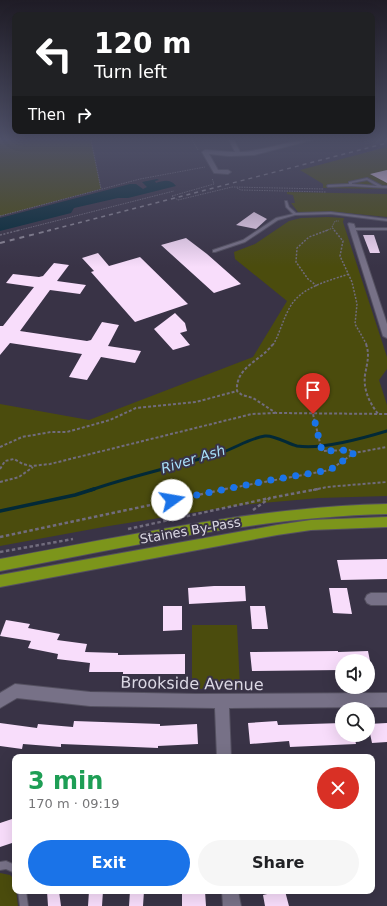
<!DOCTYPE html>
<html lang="en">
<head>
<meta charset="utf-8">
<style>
  :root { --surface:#fff; --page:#f6f6f6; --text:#202124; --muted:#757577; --accent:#1a73e8 }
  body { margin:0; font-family:"DejaVu Sans",sans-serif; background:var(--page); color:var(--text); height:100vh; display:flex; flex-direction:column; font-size:15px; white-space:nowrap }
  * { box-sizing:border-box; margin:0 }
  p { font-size:13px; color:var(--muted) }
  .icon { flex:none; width:22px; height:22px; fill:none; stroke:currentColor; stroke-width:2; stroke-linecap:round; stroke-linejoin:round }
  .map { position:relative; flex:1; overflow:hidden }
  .panel { position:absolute; left:12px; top:754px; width:363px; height:140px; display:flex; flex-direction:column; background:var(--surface); border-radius:8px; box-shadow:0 4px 16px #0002 }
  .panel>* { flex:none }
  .top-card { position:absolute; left:12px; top:12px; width:363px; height:122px; border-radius:8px; box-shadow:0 4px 16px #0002; background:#202124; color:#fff; overflow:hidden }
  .tools { position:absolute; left:335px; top:654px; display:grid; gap:8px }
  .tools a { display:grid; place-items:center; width:40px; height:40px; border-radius:50%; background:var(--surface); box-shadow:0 4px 16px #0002; font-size:20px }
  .pin { position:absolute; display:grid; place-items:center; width:34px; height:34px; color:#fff; margin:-41px -17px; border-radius:50% 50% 50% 0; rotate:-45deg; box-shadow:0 0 4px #0007 }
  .pin .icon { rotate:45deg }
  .me { position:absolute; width:44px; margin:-22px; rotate:77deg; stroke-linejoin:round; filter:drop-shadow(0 0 3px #0008) }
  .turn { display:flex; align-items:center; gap:14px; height:84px; padding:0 16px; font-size:18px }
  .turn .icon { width:52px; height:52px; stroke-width:2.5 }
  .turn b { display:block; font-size:28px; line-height:34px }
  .then { display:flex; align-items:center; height:38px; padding:0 16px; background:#0003; gap:8px; font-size:15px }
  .round { display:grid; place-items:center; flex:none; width:42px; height:42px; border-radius:21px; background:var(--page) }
  .head { display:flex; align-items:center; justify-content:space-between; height:68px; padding:0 16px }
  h1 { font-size:24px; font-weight:600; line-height:30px; color:#1e9e55 }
  .action { display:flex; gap:8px; margin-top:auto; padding:8px 16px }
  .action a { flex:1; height:46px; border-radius:24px; background:var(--accent); color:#fff; font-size:16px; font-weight:600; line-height:46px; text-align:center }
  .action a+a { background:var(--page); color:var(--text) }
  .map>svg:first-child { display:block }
  .green { fill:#4b4c0d }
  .water { fill:#022937 }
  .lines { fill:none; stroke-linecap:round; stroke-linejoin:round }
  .stream-far1 { stroke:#022937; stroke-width:3 }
  .stream { stroke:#022937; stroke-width:3.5 }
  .building { fill:#f8ddfb }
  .service-casing { stroke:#545060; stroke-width:2 }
  .minor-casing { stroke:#545060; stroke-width:2 }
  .trunk-casing { stroke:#545060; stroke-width:2 }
  .path-far3 { stroke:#716c7d; stroke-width:1; stroke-dasharray:1.5 1; stroke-linecap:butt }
  .path-far2 { stroke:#716c7d; stroke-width:1.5; stroke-dasharray:2 1.5; stroke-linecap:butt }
  .path-far1 { stroke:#716c7d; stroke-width:2; stroke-dasharray:3 2; stroke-linecap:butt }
  .path { stroke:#716c7d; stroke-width:2.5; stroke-dasharray:3.5 2.5; stroke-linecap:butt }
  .service { fill:#777187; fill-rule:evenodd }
  .minor { fill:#777187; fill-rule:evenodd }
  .trunk { fill:#7c951b; fill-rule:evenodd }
  .rail-far1 { stroke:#8b8696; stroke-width:1.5; stroke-dasharray:4 4; stroke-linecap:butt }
  .rail { stroke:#8b8696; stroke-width:2; stroke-dasharray:5 5; stroke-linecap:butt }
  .path-bridge { stroke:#716c7d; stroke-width:1; stroke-dasharray:1.5 1; stroke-linecap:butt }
  .route { stroke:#1a73e8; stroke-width:7; stroke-dasharray:0 12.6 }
  .labels { text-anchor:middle; stroke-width:4; stroke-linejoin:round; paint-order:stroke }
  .street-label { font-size:13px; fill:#dbd8e4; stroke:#393346 }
  .water-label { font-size:14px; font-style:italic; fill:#a7dff9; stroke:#393346 }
  .near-street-label { font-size:16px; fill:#dbd8e4; stroke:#393346 }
</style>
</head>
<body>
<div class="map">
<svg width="387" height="906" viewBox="0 0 387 906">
  <rect width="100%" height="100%" fill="#393346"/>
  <path class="green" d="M0 140H91L101 189 0 216Z
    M387 147V189L323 188V184L300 170Z
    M287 192 387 194V217L337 212H298L291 203H295L293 195 287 194Z
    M328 217 344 218 343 222 387 357V369L379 380 387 405V496L319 498 241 505 109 526 0 546V404L89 420 253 357 287 301 235 259 234 252 255 244 289 221 301 218Z
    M192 625H237L240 688 192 689Z
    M0 873 10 875 15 880 18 906H0Z"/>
  <path class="water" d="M157 179 159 180 155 181 156 183C164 180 171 179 176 186L128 198H118L74 208 71 213 0 231V218L130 184H136L143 189 147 187 142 182Z"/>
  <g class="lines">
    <path class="stream-far1" d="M91 490C134 475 179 466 223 452 237 447 251 438 265 436 275 435 288 444 297 446 321 450 364 438 387 431"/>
    <path class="stream" d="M0 511 75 495 94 489"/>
  </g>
  <path class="building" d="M387 170V183L370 174Z
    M254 212 267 219 256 229 236 225Z
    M363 235H374L380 253H370Z
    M186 238 207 254 241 284 214 293 161 245Z
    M98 253 109 266 140 257 188 304 135 322 91 272 94 271 82 258Z
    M54 263 69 265 57 281 86 285 80 294 50 290 20 331 87 341 91 340 102 322 119 325 108 346 141 351 135 363 101 357 87 380 69 377 82 354 10 343 0 355V326H3L34 287 6 283 13 274 39 277 43 276Z
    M175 313 185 323 187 331 180 333 190 345 173 350 154 329Z
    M387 559V579L341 580 337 560Z
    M214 586H245L246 601 189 604 188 588Z
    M329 588H347L352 614 333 613Z
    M163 606H182V630L163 631Z
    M250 606H265L268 629H252Z
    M6 620 30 624 28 628 60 634 57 640 87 644 85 652 118 653V655L185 654V674H123V672H89L90 663 57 659 58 654 28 648 31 641 0 636Z
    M338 651V652L368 651 370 661H342V670L252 671 250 652Z
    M74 721 160 724V726L197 724 198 744 158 746V748L61 744V747L23 744 22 749 0 746V723L37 728 38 724 73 727Z
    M277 721 278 725 342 723V735H354L356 744 290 747 289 741 250 744 248 723Z
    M387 723V742L372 743 368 724Z
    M15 818V842L0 847V823Z
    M47 891H59L61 906H48Z
    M89 891H103L102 906H88Z
    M130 891H144L143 906H129Z
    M182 891H205L206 906H182Z
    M280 891H285L289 906H265L263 895Z"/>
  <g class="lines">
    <g class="service-casing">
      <path id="service" d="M367 178 382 186H387V188L351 186 328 187 327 186 328 185 349 184V182ZM367 180 377 186 352 184V183Z
        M285 201H287L289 207 296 213 331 212 387 219V221L331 214 295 215 278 220 245 242 215 252H213V250L243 240 276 218 293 214 286 207Z
        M352 228H387V230H352Z
        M6 861 15 865V873L6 869 0 870V862Z
        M18 891H26L28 906H20Z"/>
    </g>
    <g class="minor-casing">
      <path id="minor" d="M229 140H234L240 152C265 151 288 140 312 140L254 155 229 156 209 154 218 170H228L231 172 228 174 214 173 202 152 205 150 235 152Z
        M349 223 354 224 387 324V338L383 336 348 224Z
        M371 593H387V605H371L367 603 365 599 367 595Z
        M15 684 90 692 196 694 387 693V707L229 708 231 757H217L215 708 90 706 17 698 0 708V693Z
        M222 891H238L241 906H223Z"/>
    </g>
    <g class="trunk-casing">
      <path id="trunk" d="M387 504V514C256 517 128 547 0 571V559C128 536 256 507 387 504Z
        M387 517V527L311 530 277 535 0 587V575L277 525 311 520Z"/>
    </g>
    <path class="path-far3" d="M91 140 101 189
      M192 140 198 150
      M237 188 241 190 326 192
      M172 196 214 184 212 178
      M178 200 232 187 324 189
      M0 216 140 179 205 167
      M16 231 174 191
      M325 231 333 228
      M335 231 332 227 335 221H339"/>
    <path class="path-far2" d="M334 230 343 241 340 256 352 282 357 304 355 324 367 345
      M0 235 20 230
      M317 286 308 279 296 262 297 248 309 237 328 230
      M273 345C280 333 283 319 290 307 301 287 328 281 349 274"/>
    <path class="path-far1" d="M273 344C262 360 235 367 237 391L242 395 253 398 276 413 387 414
      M366 344C370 355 367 363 365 375 363 390 370 404 379 415
      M313 414 322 451 349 450 354 452
      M0 447 22 437 51 432H67L110 420 136 408 196 402 237 391
      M0 469 5 461 14 459 23 464 31 466 50 464 252 414 275 413
      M0 482 19 477 33 467
      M220 490 330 470 354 453 387 447
      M313 490 327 487 387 482"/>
    <path class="path" d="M253 510 270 498 318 489
      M128 529 270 498
      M0 537 226 489
      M0 552 73 539"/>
    <use href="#service" class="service"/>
    <use href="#minor" class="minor"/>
    <use href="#trunk" class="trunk"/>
    <path class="rail-far1" d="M47 231 387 143"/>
    <path class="rail" d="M0 243 51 230"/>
    <path class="path-bridge" d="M172 196 178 200"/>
  </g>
  <linearGradient id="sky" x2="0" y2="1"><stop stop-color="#1f1c26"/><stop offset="0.52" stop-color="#4e5068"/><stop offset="1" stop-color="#4e5068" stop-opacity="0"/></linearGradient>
  <rect width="387" height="267" fill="url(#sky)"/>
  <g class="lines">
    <path class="route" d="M172 500 271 480 330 470 354 453 349 450 322 451 313 414"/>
  </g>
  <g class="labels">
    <g class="street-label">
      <text transform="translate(190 530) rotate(-10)" y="5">Staines By-Pass</text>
    </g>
    <g class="water-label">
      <text transform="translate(193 459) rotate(-17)" y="5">River Ash</text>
    </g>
    <g class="near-street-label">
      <text transform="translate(192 683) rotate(1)" y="6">Brookside Avenue</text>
    </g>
  </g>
</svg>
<div class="tools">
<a><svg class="icon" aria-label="sound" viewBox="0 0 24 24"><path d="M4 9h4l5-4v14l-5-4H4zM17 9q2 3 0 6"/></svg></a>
<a><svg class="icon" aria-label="search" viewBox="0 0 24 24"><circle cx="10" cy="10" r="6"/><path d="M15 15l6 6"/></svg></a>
</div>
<div class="pin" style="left:313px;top:414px;background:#d93025"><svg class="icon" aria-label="arrive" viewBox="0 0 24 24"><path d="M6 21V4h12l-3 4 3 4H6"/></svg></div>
<svg class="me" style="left:172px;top:500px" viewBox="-20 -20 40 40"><circle r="19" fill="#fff"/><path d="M0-13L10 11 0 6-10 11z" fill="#1a73e8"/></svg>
<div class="top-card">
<div class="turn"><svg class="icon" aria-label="left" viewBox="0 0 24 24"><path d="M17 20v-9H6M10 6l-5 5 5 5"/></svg><div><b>120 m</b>Turn left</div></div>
<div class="then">Then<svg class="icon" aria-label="right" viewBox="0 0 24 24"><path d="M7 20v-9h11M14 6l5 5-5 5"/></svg></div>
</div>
<section class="panel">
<div class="head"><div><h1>3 min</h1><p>170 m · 09:19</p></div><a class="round" style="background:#d93025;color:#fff"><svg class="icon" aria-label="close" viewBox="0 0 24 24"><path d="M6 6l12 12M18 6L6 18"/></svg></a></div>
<div class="action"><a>Exit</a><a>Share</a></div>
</section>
</div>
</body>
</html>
